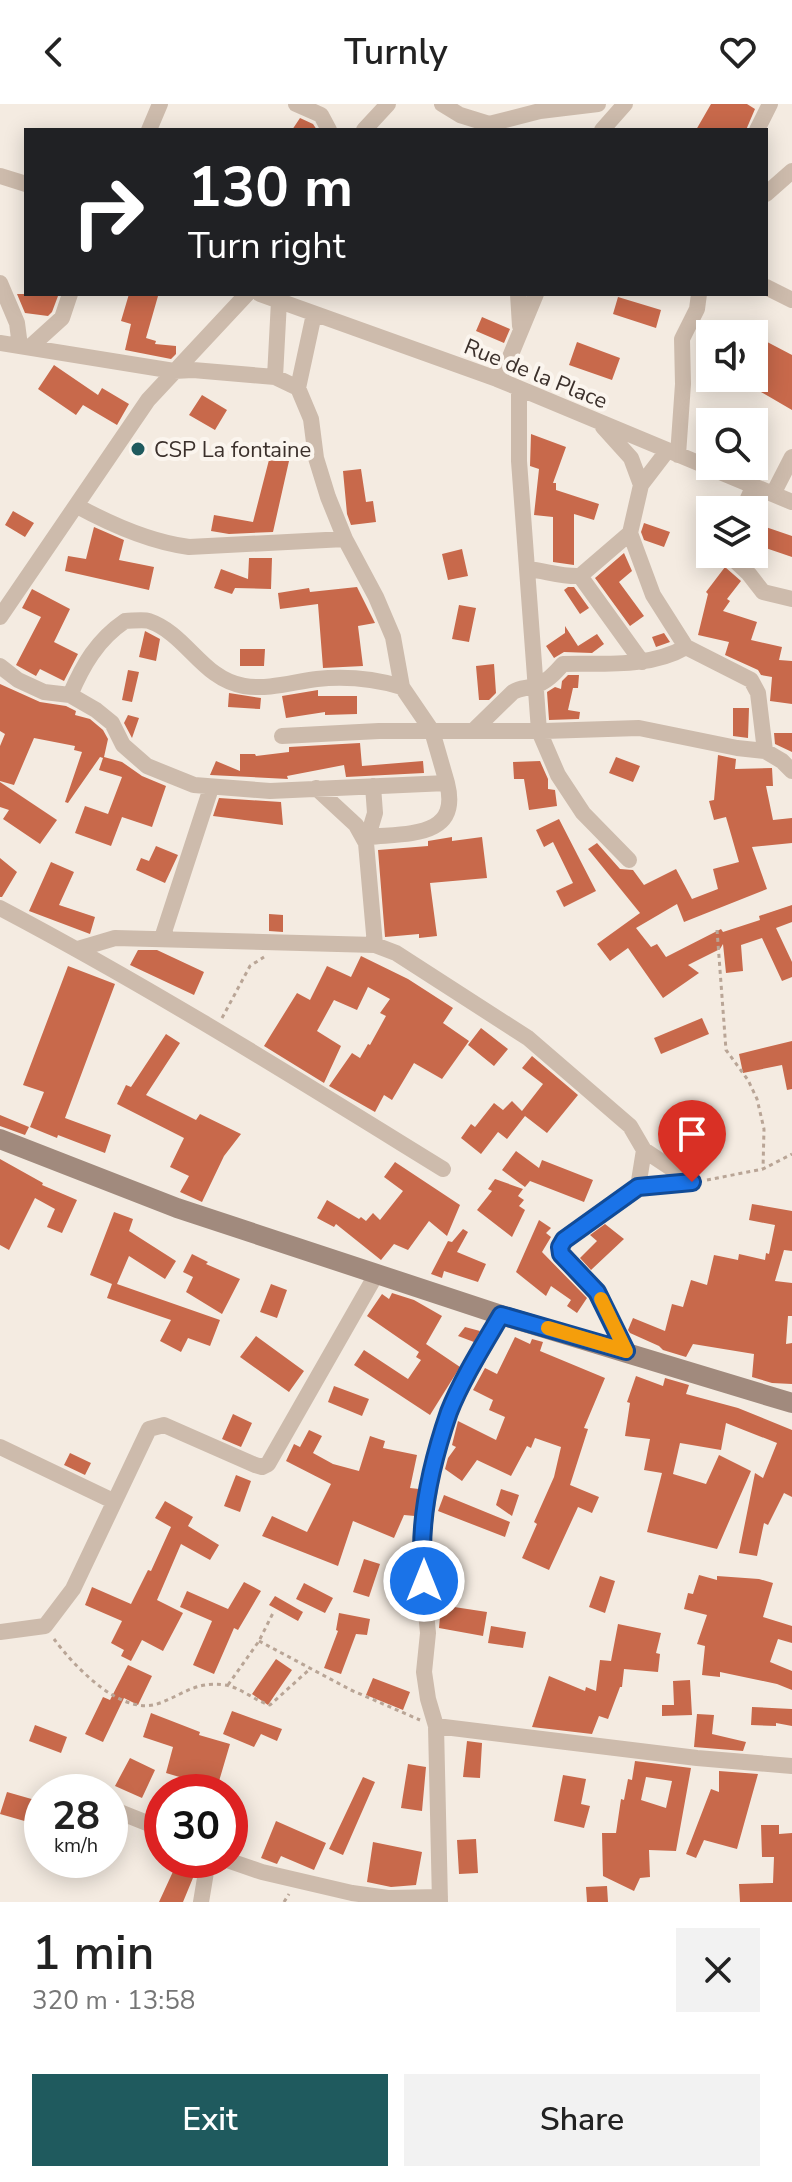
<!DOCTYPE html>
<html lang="en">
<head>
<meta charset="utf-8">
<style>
  :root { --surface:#fff; --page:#f2f2f2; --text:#222; --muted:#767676; --accent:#1f5a5e }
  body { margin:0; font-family:"Nunito Sans",sans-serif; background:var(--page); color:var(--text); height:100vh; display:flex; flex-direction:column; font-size:30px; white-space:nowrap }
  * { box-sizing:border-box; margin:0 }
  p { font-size:26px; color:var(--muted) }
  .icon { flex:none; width:44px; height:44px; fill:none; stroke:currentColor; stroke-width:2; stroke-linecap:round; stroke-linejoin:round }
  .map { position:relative; height:1798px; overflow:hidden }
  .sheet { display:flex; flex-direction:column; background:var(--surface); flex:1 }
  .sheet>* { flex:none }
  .top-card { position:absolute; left:24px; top:24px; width:744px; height:168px; border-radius:0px; box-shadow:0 4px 20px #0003; background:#202124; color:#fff; overflow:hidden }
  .controls { position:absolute; left:696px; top:216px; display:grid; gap:16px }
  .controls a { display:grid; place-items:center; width:72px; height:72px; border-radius:0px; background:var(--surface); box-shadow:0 4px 20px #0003; font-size:40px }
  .speed { position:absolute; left:24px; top:1670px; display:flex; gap:16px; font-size:40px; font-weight:700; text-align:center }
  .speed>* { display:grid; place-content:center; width:104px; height:104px; border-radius:50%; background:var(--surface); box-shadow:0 4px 20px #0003; line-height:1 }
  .speed small { font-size:20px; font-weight:400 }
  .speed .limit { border:12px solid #d22; background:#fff; color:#111 }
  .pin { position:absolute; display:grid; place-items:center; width:68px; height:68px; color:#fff; margin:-82px -34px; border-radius:50% 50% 50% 0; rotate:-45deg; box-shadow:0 0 8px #0007 }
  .pin .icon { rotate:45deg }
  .me { position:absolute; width:88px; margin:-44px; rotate:0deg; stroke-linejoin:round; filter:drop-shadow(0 0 6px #0008) }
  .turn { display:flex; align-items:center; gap:28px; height:168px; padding:0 32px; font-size:36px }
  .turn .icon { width:104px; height:104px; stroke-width:2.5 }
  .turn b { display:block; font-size:56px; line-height:68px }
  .round { display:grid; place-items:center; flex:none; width:84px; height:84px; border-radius:0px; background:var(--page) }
  .overview { display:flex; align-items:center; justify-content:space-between; height:136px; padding:0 32px }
  h1 { font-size:48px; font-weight:600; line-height:60px }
  .primary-button { display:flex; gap:16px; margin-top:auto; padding:16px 32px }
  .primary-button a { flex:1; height:92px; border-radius:0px; background:var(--accent); color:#fff; font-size:32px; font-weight:600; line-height:92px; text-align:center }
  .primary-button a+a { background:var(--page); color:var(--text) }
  header { display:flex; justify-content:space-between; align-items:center; height:104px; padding:0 32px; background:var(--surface); font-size:36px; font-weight:600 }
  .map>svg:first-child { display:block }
  .building { fill:#c8694b; fill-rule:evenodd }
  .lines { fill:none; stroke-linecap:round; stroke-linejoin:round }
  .path { stroke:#b9a596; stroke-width:3; stroke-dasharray:4 4; stroke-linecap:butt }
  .street { stroke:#cdbbac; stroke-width:16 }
  .secondary { stroke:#a18a7d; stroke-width:20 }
  .route-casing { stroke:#114b97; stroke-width:20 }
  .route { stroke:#1a73e8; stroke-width:14 }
  .slow { stroke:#f59e0b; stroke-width:14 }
  .poi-dot { fill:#1f5a5e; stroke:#fbf5ee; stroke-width:3 }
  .labels { text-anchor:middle; stroke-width:8; stroke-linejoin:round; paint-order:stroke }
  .street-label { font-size:22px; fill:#3b302b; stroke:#fbf5ee }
  .poi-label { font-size:22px; fill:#3b302b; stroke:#fbf5ee; text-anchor:start }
</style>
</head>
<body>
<header><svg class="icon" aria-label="back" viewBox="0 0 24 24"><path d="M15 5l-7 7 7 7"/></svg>Turnly<svg class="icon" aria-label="heart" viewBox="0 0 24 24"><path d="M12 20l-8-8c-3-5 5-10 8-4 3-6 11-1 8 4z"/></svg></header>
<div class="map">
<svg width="792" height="1798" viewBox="0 0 792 1798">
  <rect width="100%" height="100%" fill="#f4ebe1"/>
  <path class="building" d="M711 0H747L755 5 746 26H696Z
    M300 14 313 20 317 26H292Z
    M17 190H39L58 192 52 208 48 212 25 209Z
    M129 190 158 192 146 234 156 237 155 240 176 242V250L171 255 125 246 131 220 121 217Z
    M618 193 661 206 656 224 613 210Z
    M482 213 510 225 504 239 476 227Z
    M754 231 792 251V306L737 274H754V264L763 249 754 244Z
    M577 238 620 254 612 276 569 261Z
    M54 261 98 291 102 284 129 300 117 321 83 301 76 311 38 285Z
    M202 291 227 306 215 326 189 311Z
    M531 330 566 343 553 379H556V386L599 400 594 416 574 410V461L553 458V413L534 411 539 365 530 362Z
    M270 352 289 357 273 428 229 430 211 427 214 411 253 418Z
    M361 365 366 398 373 397 376 418 351 421 347 410 343 367Z
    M13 407 34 419 25 433 5 421Z
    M644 419 670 428 664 443 644 436 641 428Z
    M754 419 792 432V453L754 440Z
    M94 423 124 436 119 456 154 463 149 486 65 467 68 452 86 455Z
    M462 445 468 472 448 476 442 450Z
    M624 449 632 467 619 478 644 512 630 522 595 474Z
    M249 454H272L271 485 235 484 232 490 214 484 221 465 248 475Z
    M725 463 741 477 727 495 730 497 723 507 757 518 751 536 782 543 779 556 792 557V600L770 597 772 573 761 571 758 566 725 551 729 538 698 531 708 490 706 488Z
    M357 483 375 519 358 522 363 562 323 564 318 500 280 505 278 489 309 484 310 488Z
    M568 483H574L589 504 580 510 564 486Z
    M32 485 70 505 54 538 78 550 64 577 40 565 36 572 16 561 41 513 22 504Z
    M459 501 476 504 469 538 452 535Z
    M565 522 578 542 597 530 604 540 592 549 564 548 554 554 546 542 565 529Z
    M145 527 160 535 156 557 139 553Z
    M664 529 670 538 656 543 652 533Z
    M240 545H265L264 562H240Z
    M494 560 496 589 489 596H479L476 562Z
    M128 566 139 568 132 598 122 596Z
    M568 571H579L578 584H573L568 606 580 608 579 615 549 616 547 588 555 583 561 585 562 577Z
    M0 580 40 598 66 602 76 607 75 611 90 615 103 626 108 635 104 653 122 658 142 672 166 682 152 723 122 713 111 742 75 729 85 702 108 710 122 673 99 666 103 654 100 653 68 699 65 698 82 648 74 646 75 642 34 634 14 681 0 677V642L5 630 0 627Z
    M318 586V592H357V610L325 611V608L286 614 282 592Z
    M229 589 261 594 260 605 228 603Z
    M733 604H749L748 634 733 632Z
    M128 611 139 614 132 634 124 619Z
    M774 629H792V648L775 640Z
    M360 639 362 662 423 657 424 669 346 673 344 661 287 672 288 675 210 671 216 657 240 667V650H255L256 652 289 648V643Z
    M718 651 736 655 735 665 772 664 773 682H766L773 716 792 714V739L752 743 767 785 684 818 677 800 636 824 651 843 657 840 666 853 721 825 723 828 760 816 759 812 792 801V818L776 824 792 858V873L782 877 762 834 741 841 743 867 726 869 723 840 720 845 688 861 699 869 663 894 628 844 610 857 597 840 640 809 588 745 597 739 620 765 633 766 644 781 676 765 692 795 718 785 713 765 739 758 726 713 714 716 709 697 714 696Z
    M616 653 640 662 633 678 609 669Z
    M540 657 548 675V685L555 686 557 702 529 706 524 675H514L513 658Z
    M0 678 57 716 40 740 3 715 9 706 0 703Z
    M219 694 281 698 283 721 213 712Z
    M559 715 596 787 564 803 556 787 573 779 553 738 544 743 536 726Z
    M452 733V737L482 733 487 774 430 779 437 832 419 834V830L385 833 378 746 428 742V737Z
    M156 742 178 751 165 779 136 766 141 754 149 757Z
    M0 754 17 768 2 793H0Z
    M51 758 74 768 59 801 95 813 90 830 29 807Z
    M269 810 283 811V828L269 827Z
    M138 846H157L204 868 194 891 130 861Z
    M361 852 408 875 453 904 443 919 469 937 442 975 414 959 392 996 384 991 375 1008 329 982 352 949 360 954 368 940 370 941 386 912 380 909 390 895 368 883 357 906 334 896 317 927 341 942 324 979 264 942 297 889 310 896 327 862 351 873Z
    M68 862 115 880 65 1014 111 1031 105 1049 58 1031 57 1034 30 1023 44 988 23 981Z
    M702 914 709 930 661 950 654 934Z
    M481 924 508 945 494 962 468 941Z
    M166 930 180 939 146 991 196 1016 200 1010 241 1030 224 1052 202 1098 180 1088 189 1072 170 1063 184 1034 117 1000 126 981 131 983Z
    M792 937V985L787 986 782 961 743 969 739 950Z
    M532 952 578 991 547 1029 525 1012 507 1035 498 1028 481 1050 461 1034 471 1020 475 1023 494 999 503 1006 512 997 522 1007 543 980 522 964Z
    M0 1011 29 1023 25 1031 0 1022Z
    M516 1047 539 1064 542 1056 593 1076 584 1098 530 1077 525 1083 502 1066Z
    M0 1055 43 1079 42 1081 77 1096 62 1129 47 1123 55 1105 35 1094 9 1146 0 1141Z
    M395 1058 460 1101 447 1132 429 1117 408 1146 394 1140 381 1156 336 1120 334 1123 317 1114 327 1096 359 1115 361 1113 366 1117 373 1109 380 1116 403 1087 384 1073Z
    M495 1075 523 1085 518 1092 524 1096 519 1102 525 1106 512 1133 477 1106 492 1087 488 1085Z
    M752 1100 792 1107V1147L784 1146 775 1177 792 1179V1212H788L786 1240 792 1239V1280L772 1279 752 1273 754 1250 693 1240 686 1253 663 1246 659 1242 630 1229 628 1226 633 1214 665 1227 672 1200 683 1203 691 1176 707 1181 714 1151 738 1156 739 1150 765 1156 766 1149 769 1150 775 1121 749 1116Z
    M114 1108 133 1115 129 1127 176 1157 165 1175 129 1152 117 1180 220 1216 210 1242 188 1234 181 1248 160 1237 171 1216 107 1194 112 1180 90 1171Z
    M539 1116 551 1124 546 1129 551 1133 542 1148 587 1194 577 1209 567 1202 571 1196 551 1182 546 1192 516 1168Z
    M605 1120 624 1135 591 1166 580 1154 597 1137 590 1131Z
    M463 1125 468 1128 457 1148 486 1160 478 1178 444 1167 442 1174 431 1170 448 1137 452 1138Z
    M192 1150 208 1158 206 1160 240 1175 222 1210 186 1188 193 1173 183 1168Z
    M271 1180 287 1186 277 1214 260 1208Z
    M392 1189 414 1196 442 1212 426 1240 460 1263 430 1311 354 1261 364 1246 408 1275 421 1256 416 1253 419 1248 367 1212 382 1190 389 1195Z
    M465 1223 480 1227 474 1238 458 1232Z
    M256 1232 304 1267 289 1288 240 1253Z
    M515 1233 530 1240 532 1235 543 1238 540 1247 605 1274 584 1324 588 1325 570 1381 599 1393 592 1409 578 1403 549 1466 522 1454 537 1420 534 1418 554 1373 561 1343 535 1334 531 1344 527 1342 511 1372 477 1356 462 1377 445 1365 448 1354 456 1343 452 1341 458 1317 496 1336 505 1313 489 1306 493 1296 473 1286 485 1264 497 1270Z
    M636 1272 663 1282 665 1274 689 1281 686 1290 738 1304 792 1326V1393L784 1389 768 1421 764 1419 757 1452 739 1449 755 1369 763 1374 777 1339 726 1319 721 1346 680 1339 673 1370 706 1380 719 1351 751 1367 717 1445 647 1428 662 1369 644 1366 650 1335 625 1332 630 1299 627 1298Z
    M334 1282 369 1295 362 1312 328 1298Z
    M233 1310 252 1319 241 1343 222 1335Z
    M309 1326 322 1332 313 1349 333 1360 359 1367 370 1332 385 1337 383 1344 417 1351 410 1384 419 1385 415 1412 404 1411 394 1434 353 1417 338 1462 262 1432 272 1412 307 1428 331 1380 286 1357 294 1340 300 1343Z
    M70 1349 91 1359 85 1371 64 1361Z
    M236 1371 251 1377 240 1408 224 1402Z
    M501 1385 519 1391 512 1412 496 1401Z
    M444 1391 510 1418 505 1433 438 1407Z
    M165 1397 193 1413 188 1422 219 1441 210 1456 181 1440 157 1496 183 1509 163 1547 142 1536 131 1557 121 1552 124 1546 111 1539 122 1517 85 1501 92 1483 131 1500 148 1466 151 1467 171 1423 155 1414Z
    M399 1445 411 1449 409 1469 394 1464Z
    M364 1455 380 1460 369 1493 353 1488Z
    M699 1471 717 1476V1472L759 1475 773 1479 763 1513 792 1522V1539L778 1535 770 1558 792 1567V1586L777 1580 720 1568V1573L702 1571 705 1542 697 1540 707 1511 684 1505 688 1489 693 1490Z
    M600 1472 615 1477 605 1509 589 1503Z
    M244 1478 261 1487 238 1526 234 1524 214 1570 193 1561 212 1517 180 1503 187 1487 228 1505Z
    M304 1479 333 1494 325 1509 296 1495Z
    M275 1492 303 1508 298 1517 269 1501Z
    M441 1501 487 1508 483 1532 439 1524Z
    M339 1509 370 1515 367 1531 356 1530 341 1570 324 1564 338 1527 336 1526Z
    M618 1520 661 1529 656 1549 660 1550 658 1568 624 1565 622 1583H620L608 1615 599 1612 592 1630 532 1623 549 1572 585 1587 586 1583 596 1587 600 1556 611 1557Z
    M491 1522 526 1528 523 1544 488 1539Z
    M276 1555 292 1566 268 1601 252 1590Z
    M128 1561 152 1572 138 1601 124 1594 103 1638 85 1630 103 1593 110 1596Z
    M373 1574 410 1588 403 1606 366 1591Z
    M690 1576 692 1611 662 1612V1601H674L673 1577Z
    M752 1603 792 1605V1622L776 1619V1622L751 1621Z
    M232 1607 282 1625 277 1637 261 1630 254 1643 223 1630Z
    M151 1609 200 1628 199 1631 230 1640 217 1684 166 1669 173 1643 143 1633Z
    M697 1610 714 1611 712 1630 746 1638 743 1647 694 1643Z
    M35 1621 67 1633 61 1649 29 1637Z
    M467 1637 482 1639 480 1674 463 1673Z
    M130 1654 155 1666 142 1694 115 1682Z
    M635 1657 691 1664 676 1747 649 1746 650 1773 640 1774 634 1787 603 1772 602 1729H616L621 1695 624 1696 628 1675 632 1676ZM646 1673 672 1677 666 1704 641 1696Z
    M408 1660 426 1663 422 1707 401 1704Z
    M719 1667 758 1670 737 1745 704 1736 696 1754 686 1750 711 1685 719 1688Z
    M563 1671 586 1675 581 1700 590 1702 584 1724 554 1717Z
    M363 1673 375 1678 343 1751 329 1745Z
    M7 1688 42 1698V1722L0 1710Z
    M276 1717 326 1739 314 1766 281 1752 277 1760 261 1754Z
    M761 1721H779V1730L792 1729V1798H740L739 1780 773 1779 774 1753H762Z
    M476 1735 478 1769 459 1770 457 1736Z
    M373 1738 422 1748 416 1781 391 1783 367 1778Z
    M176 1761 195 1769 183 1798H159Z
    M607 1782 608 1798H587L586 1783Z"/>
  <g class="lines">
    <path class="path" d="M717 826 726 946 748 976 757 995 764 1025 763 1065
      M222 914 250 862 264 853
      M707 1076 763 1065 792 1050
      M54 1535C74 1562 122 1614 160 1599 184 1590 196 1577 225 1581 240 1583 255 1597 270 1601L311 1564
      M259 1537 351 1586 420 1616
      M228 1581 259 1537 273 1509
      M284 1798 289 1790"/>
    <path class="street" d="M296 0 321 11 329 26
      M442 0 460 11 489 20 491 26
      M489 20 540 7 598 0
      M149 26 160 0
      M364 26 388 0
      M602 26 625 0
      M757 26 770 0
      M0 72 26 80
      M766 90 792 67
      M0 179 17 219 20 242
      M766 183 792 196
      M260 190 497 275 792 398
      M518 190 520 222
      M0 239 174 267 193 266 275 273 298 284
      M30 243 62 214 70 190
      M275 273 279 197
      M497 275 507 260 536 190
      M519 285V357L539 627 558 671 583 709 629 756
      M603 323 631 354 641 381
      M667 347 641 381 630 429 653 491 686 543 751 576 758 589 765 647 782 657 792 667
      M678 351 683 280 682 235 697 205 699 190
      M773 390 792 353
      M77 402C112 421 150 438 189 443L345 435
      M743 406 753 383
      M733 450 732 454 749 470 763 488 792 495
      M528 465C546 467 562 473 580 472L642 558
      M580 472 630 429
      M0 513 148 296 247 190
      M0 562 18 576 44 588 70 591 96 606 112 619 123 641 147 662 194 681 270 687 447 679 432 627 402 583 393 533 376 493 345 435 328 393 316 354 311 315 298 284 314 210
      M70 591C83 561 97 536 125 517 132 517 143 515 149 517 187 530 202 575 244 582 269 586 293 578 317 575 346 572 375 575 402 583
      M474 626 513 588C521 583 526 585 534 582 546 579 555 569 563 560 603 559 650 564 686 543
      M544 627 639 624 737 644 765 647
      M282 632 379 627H539
      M316 684 356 721 366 739 375 841
      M369 733C408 729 461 734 447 679
      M366 739 375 709 373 682
      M0 804C152 884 297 975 443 1065
      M162 834 211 684
      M78 845 115 834 375 841 396 849 528 934 630 1022 644 1046 638 1083 564 1136 560 1143 561 1150 597 1188 626 1247
      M644 1046 692 1078
      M638 1083 692 1078
      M0 1343 113 1397
      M0 1528 45 1522 73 1485 149 1325 164 1321 255 1361 262 1363 268 1360 377 1169
      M436 1622 697 1654 792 1662
      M117 1707 162 1725
      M227 1756 262 1768 352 1789 388 1794 440 1793
      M201 1798 208 1756
      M440 1798 436 1622 428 1595 424 1568 428 1529 421 1458 426 1409 434 1362 450 1306 501 1211"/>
    <path class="secondary" d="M0 1035 177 1104 501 1211 792 1299"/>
  </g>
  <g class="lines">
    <g class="route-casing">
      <path id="route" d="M424 1477C417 1423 431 1360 449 1308 462 1275 483 1242 501 1211L626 1247 597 1188 561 1150 560 1143 564 1136 638 1083 692 1078"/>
    </g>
    <use href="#route" class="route"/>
    <path class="slow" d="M548 1224 626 1247 601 1195"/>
  </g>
  <circle class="poi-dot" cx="138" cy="345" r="8"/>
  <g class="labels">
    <g class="street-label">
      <text transform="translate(536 269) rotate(22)" y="8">Rue de la Place</text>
    </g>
    <g class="poi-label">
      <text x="154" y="353">CSP La fontaine</text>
    </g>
  </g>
</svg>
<div class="controls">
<a><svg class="icon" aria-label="sound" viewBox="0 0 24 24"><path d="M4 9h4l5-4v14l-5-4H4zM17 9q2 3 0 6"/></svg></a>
<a><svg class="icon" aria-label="search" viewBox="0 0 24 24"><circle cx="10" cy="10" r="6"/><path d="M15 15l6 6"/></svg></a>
<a><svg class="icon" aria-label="layers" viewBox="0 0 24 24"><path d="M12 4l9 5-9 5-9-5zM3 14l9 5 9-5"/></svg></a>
</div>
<div class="speed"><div>28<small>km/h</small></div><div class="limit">30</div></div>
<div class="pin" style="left:692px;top:1078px;background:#d93025"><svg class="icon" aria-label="arrive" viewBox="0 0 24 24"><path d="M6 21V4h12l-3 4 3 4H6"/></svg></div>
<svg class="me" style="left:424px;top:1477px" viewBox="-20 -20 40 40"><circle r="17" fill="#1a73e8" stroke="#fff" stroke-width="3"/><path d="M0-11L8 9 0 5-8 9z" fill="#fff"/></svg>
<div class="top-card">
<div class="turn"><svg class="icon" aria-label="right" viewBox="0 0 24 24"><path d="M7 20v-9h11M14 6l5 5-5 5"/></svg><div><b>130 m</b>Turn right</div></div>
</div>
</div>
<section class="sheet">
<div class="overview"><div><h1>1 min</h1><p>320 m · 13:58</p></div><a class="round"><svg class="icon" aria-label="close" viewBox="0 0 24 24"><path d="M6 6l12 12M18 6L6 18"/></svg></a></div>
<div class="primary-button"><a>Exit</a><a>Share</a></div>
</section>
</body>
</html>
